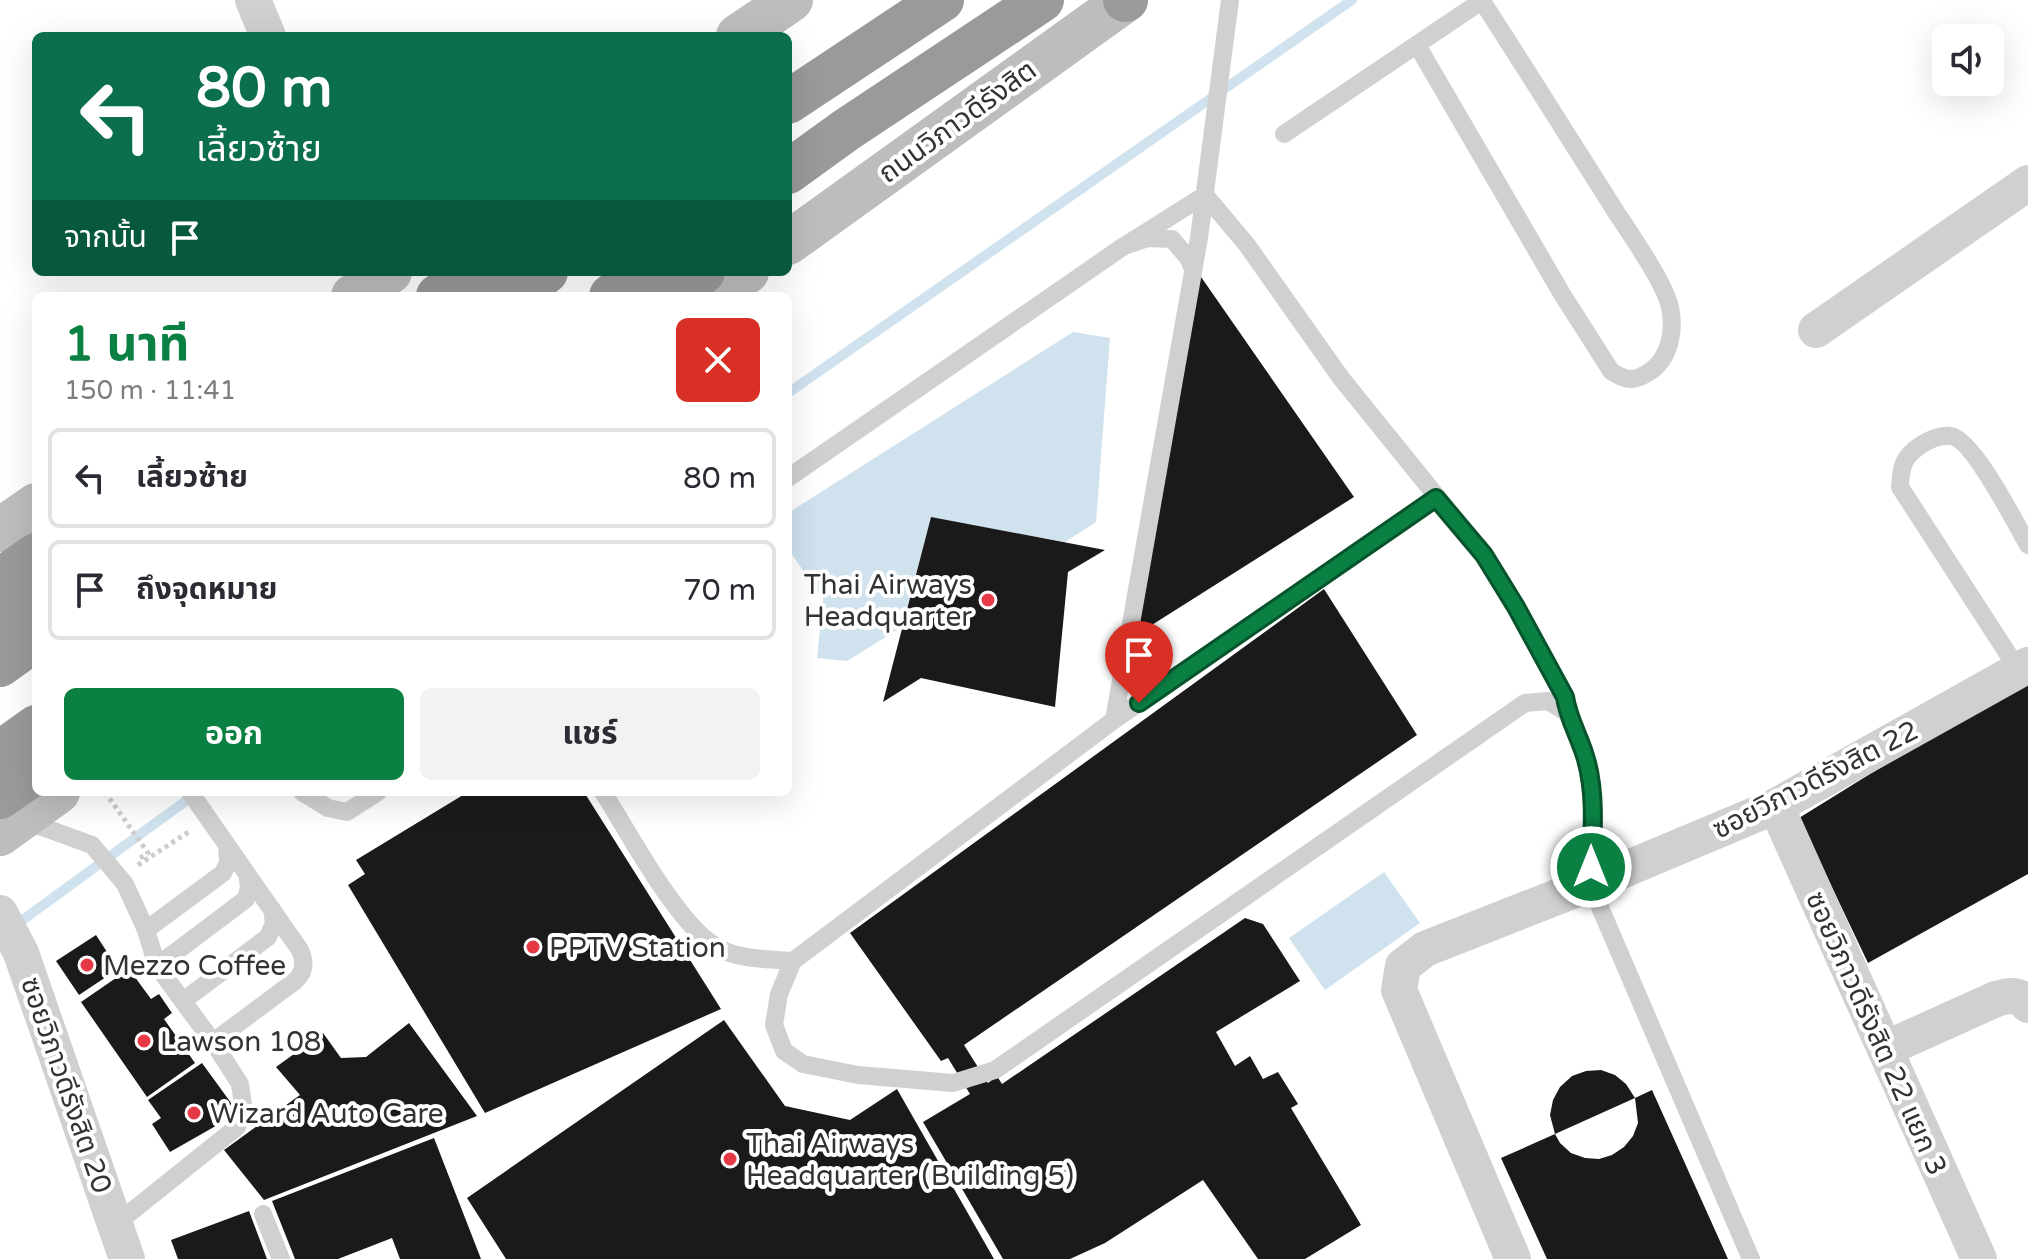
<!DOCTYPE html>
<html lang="th">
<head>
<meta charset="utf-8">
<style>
  :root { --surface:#fff; --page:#f2f2f3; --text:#2b2b33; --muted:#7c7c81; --line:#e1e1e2; --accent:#0b8043 }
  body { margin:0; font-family:"Varela Round","Noto Sans Thai",sans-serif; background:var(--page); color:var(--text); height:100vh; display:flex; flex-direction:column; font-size:30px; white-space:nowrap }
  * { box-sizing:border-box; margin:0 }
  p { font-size:26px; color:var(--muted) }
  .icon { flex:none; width:44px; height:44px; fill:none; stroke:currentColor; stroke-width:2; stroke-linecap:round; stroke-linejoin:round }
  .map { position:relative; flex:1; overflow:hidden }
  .side { position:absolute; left:32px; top:292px; width:760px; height:504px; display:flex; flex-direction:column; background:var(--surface); border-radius:12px; box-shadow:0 8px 32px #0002 }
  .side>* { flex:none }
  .banner { position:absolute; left:32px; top:32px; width:760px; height:244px; border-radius:12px; box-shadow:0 8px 32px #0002; background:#0b6e4f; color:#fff; overflow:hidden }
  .controls { position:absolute; left:1932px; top:24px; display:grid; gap:16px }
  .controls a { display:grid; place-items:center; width:72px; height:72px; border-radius:12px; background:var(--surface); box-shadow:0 8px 32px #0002; font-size:40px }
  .pin { position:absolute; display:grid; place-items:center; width:68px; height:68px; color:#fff; margin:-82px -34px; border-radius:50% 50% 50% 0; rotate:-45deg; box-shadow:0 0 8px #0007 }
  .pin .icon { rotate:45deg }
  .me { position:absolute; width:88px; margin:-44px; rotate:0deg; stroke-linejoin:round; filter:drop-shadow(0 0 6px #0008) }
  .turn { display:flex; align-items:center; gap:28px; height:168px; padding:0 32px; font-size:36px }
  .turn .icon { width:104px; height:104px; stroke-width:2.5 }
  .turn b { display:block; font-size:56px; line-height:68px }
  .then { display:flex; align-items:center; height:76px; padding:0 32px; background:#0003; gap:16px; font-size:30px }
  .round { display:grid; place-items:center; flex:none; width:84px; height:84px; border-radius:12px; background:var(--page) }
  .head { display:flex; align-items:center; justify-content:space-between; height:136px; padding:0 32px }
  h1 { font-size:48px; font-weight:700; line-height:60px; color:var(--accent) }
  .action { display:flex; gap:16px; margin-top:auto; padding:16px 32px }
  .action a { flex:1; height:92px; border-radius:12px; background:var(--accent); color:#fff; font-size:32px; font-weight:700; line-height:92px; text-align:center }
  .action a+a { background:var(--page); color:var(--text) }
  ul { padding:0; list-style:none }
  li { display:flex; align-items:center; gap:24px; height:100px; margin:0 16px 12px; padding:0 16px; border:4px solid var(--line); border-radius:12px }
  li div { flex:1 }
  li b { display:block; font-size:30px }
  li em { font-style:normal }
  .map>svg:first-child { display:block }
  .water { fill:#cfe2ee }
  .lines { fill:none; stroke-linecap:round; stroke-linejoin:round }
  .stream { stroke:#cfe2ee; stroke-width:10 }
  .building { fill:#1a1a1a }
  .path { stroke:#cdcdcd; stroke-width:5; stroke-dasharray:4 4; stroke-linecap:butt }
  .lane { stroke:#d0d0d0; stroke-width:18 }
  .street { stroke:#d0d0d0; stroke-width:36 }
  .secondary { stroke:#bdbdbd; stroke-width:44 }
  .highway { stroke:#9a9a9a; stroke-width:44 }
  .highway-bridge { stroke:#9a9a9a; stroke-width:44 }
  .route-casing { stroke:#07532c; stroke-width:20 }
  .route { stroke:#0b8043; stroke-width:14 }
  .poi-dot { fill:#e63946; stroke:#fff; stroke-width:3 }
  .labels { text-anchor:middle; stroke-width:8; stroke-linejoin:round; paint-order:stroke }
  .street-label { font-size:28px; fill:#333; stroke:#fff }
  .poi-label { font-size:28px; fill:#333; stroke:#fff; text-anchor:start }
</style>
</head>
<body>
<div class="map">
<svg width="2028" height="1259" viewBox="0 0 2028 1259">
  <rect width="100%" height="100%" fill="#fff"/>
  <path class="water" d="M1073 332 1110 338 1096 522 1065 542 931 518 902 627 847 661 817 658 823 599 788 549V513Z
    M1384 872 1420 923 1325 990 1289 938Z"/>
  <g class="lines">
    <path class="stream" d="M788 393 1352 0
      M13 927 194 795"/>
  </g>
  <path class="building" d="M1199 274 1354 497 1136 635Z
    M931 517 1105 550 1068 572 1055 707 921 678 883 702Z
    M1324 589 1417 735 964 1045 988 1083 997 1076 1002 1084 1245 918 1263 924 1300 981 1216 1032 1235 1066 1250 1056 1263 1079 1278 1072 1298 1104 1291 1108 1361 1225 1305 1259H1258L1203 1180 1105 1243 1070 1259H1003L923 1122 970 1094 948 1058 941 1061 850 933Z
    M2028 676V874L1868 963 1799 818Z
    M468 792H584L721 1009 485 1113 348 885 365 874 356 860Z
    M96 935 118 969 79 995 56 961Z
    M129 969 151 999 159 994 172 1013 164 1019 195 1063 147 1097 81 1002Z
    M724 1020 785 1106 850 1120 897 1089 994 1259H506L467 1198Z
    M409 1023 477 1116 264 1200 224 1150 300 1095 276 1067 323 1033 341 1058 366 1057Z
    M202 1063 234 1107 228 1119 170 1152 152 1124 161 1118 148 1100Z
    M1601 1070 1615 1075 1626 1084 1635 1098 1555 1134 1550 1115 1553 1100 1560 1087 1572 1076 1586 1071Z
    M1652 1090 1728 1259H1547L1501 1158 1555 1134 1560 1143 1571 1153 1585 1158 1599 1159 1612 1155 1624 1147 1633 1136 1638 1123 1635 1098Z
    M434 1138 481 1259H400L392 1238 338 1259H295L272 1201Z
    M249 1211 267 1259H178L171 1240Z"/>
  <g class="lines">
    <path class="path" d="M105 792 148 853 137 860
      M138 865 190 831"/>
    <path class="lane" d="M1417 45 1562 294 1611 371C1626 381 1634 382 1649 372 1670 359 1675 330 1670 307 1664 282 1631 235 1616 212 1572 142 1527 71 1482 1
      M1284 134 1483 0
      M1124 246 1205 195 1247 245 1341 378 1484 555 1516 607 1565 697 1567 713
      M788 478 1124 246 1148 238 1172 239 1189 259 1193 270
      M2019 671 1900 487C1901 466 1903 457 1921 445 1928 440 1940 435 1950 436 1972 437 2016 524 2028 545
      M1114 720 1199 238 1230 0
      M190 792 300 950C305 961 305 972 295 981L213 1042
      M302 792 328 808 347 812 378 792
      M603 792C629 833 676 922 715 946 737 960 768 959 793 961L1114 720 1436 498
      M23 820 92 845 125 884 146 930 157 966 213 1042 240 1084 244 1111 237 1127 116 1224
      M146 930 223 873 228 863 227 845
      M793 961 779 994 774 1025 784 1051 803 1064 858 1075 953 1083 995 1070 1525 703 1548 701 1567 713 1586 757 1592 801 1590 884 1751 1259
      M157 966 246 899 249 887 247 874
      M183 1001 268 937 274 923 272 909
      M263 1214 281 1259"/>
    <path class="street" d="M253 0 268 36
      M1816 330 2028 183
      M1776 806 1979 1259
      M0 913 21 953 127 1259
      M1885 1049 1996 999C2009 995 2019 993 2028 1005
      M1513 1259 1399 990 1403 966 1425 949 1590 884 1776 806 2028 665"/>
    <path class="secondary" d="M738 36 791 0
      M788 243 1126 0
      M353 296 390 272
      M714 296 747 272
      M0 530 36 505
      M0 834 58 792"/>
    <path class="highway" d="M1125 0H1126
      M788 102 942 0
      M788 172 846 130 1042 0
      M438 296 483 272
      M513 296 546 272
      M611 296 644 272
      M671 296 703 272
      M0 580 36 555
      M0 624 36 599
      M0 753 36 727
      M0 797 36 772"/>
    <path class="highway-bridge" d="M0 665 36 639"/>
  </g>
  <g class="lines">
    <g class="route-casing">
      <path id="route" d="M1139 703 1436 498 1484 555 1516 607 1565 697C1568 718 1579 736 1585 756 1596 790 1593 832 1591 867"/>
    </g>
    <use href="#route" class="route"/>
  </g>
  <g class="poi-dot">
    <circle cx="988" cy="600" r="8"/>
    <circle cx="533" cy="947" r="8"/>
    <circle cx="87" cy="965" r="8"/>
    <circle cx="144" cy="1041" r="8"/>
    <circle cx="194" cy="1113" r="8"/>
    <circle cx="730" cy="1159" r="8"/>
  </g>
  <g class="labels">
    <g class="street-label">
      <text transform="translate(957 121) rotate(-36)" y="10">ถนนวิภาวดีรังสิต</text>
      <text transform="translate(1815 779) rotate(-27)" y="10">ซอยวิภาวดีรังสิต 22</text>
      <text transform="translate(1877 1033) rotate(66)" y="10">ซอยวิภาวดีรังสิต 22 แยก 3</text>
      <text transform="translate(67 1085) rotate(71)" y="10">ซอยวิภาวดีรังสิต 20</text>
    </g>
    <g class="poi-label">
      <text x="972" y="594" text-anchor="end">Thai Airways<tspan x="972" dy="32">Headquarter</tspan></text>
      <text x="549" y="957">PPTV Station</text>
      <text x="103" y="975">Mezzo Coffee</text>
      <text x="160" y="1051">Lawson 108</text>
      <text x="210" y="1123">Wizard Auto Care</text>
      <text x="746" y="1153">Thai Airways<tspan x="746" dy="32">Headquarter (Building 5)</tspan></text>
    </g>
  </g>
</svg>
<div class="controls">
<a><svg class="icon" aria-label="sound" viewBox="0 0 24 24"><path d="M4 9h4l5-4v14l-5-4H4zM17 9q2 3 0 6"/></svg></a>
</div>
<div class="pin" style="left:1139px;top:703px;background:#d93025"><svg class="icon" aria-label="arrive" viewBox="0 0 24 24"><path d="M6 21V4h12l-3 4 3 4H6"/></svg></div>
<svg class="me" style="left:1591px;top:867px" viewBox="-20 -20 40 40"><circle r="17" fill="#0b8043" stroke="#fff" stroke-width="3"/><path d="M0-11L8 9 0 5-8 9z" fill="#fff"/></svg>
<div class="banner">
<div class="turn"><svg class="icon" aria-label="left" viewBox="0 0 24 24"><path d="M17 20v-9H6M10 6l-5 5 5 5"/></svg><div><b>80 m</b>เลี้ยวซ้าย</div></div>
<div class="then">จากนั้น<svg class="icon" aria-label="arrive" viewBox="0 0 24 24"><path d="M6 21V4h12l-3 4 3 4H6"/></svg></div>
</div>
<section class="side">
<div class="head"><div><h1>1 นาที</h1><p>150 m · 11:41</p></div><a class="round" style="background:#d93025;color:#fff"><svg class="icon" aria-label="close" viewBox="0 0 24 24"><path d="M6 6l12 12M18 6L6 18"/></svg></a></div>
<ul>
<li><svg class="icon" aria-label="left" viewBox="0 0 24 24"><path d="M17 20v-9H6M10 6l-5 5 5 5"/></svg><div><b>เลี้ยวซ้าย</b></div><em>80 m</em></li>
<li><svg class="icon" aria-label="arrive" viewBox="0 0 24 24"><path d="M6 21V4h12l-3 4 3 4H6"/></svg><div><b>ถึงจุดหมาย</b></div><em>70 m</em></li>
</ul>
<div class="action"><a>ออก</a><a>แชร์</a></div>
</section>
</div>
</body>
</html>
